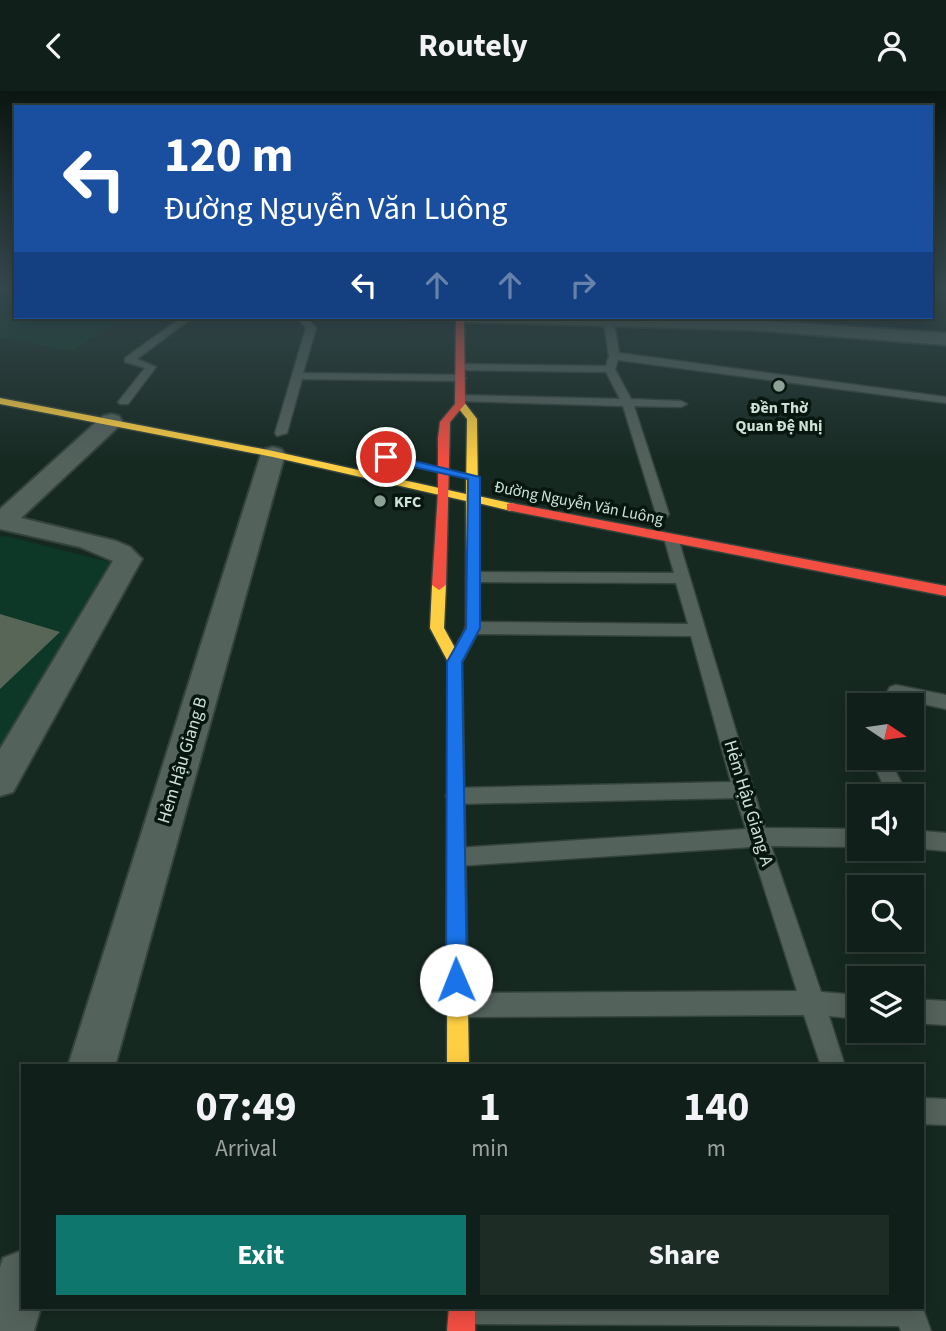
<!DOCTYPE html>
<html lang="en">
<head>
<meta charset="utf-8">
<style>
  :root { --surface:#101f19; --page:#1e2c26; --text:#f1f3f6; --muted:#9ca2a2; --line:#303d38; --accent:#0f766e }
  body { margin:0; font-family:"Source Sans 3",sans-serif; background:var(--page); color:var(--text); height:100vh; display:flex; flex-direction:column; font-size:26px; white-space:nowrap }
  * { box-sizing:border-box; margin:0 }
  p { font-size:23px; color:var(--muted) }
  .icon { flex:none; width:38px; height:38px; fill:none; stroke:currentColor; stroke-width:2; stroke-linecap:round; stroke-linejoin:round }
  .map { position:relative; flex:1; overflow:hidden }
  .drawer { position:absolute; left:21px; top:973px; width:903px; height:245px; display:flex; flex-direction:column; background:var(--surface); border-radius:0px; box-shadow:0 4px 18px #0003,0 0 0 2px var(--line) }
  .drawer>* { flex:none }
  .top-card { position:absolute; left:14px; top:14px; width:919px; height:214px; border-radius:0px; box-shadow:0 4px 18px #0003,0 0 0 2px var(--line); background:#1a4fa0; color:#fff; overflow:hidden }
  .needle { width:46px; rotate:103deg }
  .fabs { position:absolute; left:847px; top:602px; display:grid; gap:14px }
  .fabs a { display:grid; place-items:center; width:77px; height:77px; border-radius:0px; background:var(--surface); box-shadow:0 4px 18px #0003,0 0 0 2px var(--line); font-size:35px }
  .pin { position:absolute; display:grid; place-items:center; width:60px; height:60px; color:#fff; margin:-30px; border:4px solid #fff; border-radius:50%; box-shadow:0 2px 7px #0007 }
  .me { position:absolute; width:77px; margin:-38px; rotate:359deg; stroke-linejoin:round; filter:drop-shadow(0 0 5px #0008) }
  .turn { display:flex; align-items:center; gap:24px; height:147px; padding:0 35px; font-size:32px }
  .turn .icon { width:91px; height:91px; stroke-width:2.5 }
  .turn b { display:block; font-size:49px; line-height:60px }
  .lanes { display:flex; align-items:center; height:66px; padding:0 35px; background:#0003; justify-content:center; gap:35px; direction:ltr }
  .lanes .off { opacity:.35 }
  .eta { display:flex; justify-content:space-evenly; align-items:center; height:119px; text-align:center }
  .eta b { font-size:42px; font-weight:700; line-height:49px }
  .cta { display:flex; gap:14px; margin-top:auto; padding:14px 35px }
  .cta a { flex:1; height:80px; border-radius:0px; background:var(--accent); color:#fff; font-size:28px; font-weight:700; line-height:80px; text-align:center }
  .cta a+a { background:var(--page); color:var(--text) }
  header { display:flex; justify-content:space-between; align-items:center; height:91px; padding:0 35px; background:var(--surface); font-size:32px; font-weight:700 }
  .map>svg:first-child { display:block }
  .built { fill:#0d3827 }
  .building { fill:#586657 }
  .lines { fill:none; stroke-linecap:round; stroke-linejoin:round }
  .lane-casing { stroke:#34433c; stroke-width:3 }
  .street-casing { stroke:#34433c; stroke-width:4 }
  .slow-casing { stroke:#34433c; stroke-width:3 }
  .jam-casing { stroke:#34433c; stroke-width:3 }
  .lane { fill:#54625c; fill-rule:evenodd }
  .street { fill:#54625c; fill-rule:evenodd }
  .slow { fill:#ffcf43; fill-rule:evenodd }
  .jam { fill:#f24e42; fill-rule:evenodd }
  .route { fill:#1a73e8; stroke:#114b97; stroke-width:2 }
  .poi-dot { fill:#8ea197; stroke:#07160f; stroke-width:2.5 }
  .labels { text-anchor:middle; stroke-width:7; stroke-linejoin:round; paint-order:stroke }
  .far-poi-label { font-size:16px; font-weight:bold; fill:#cee2d7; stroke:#07160f }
  .far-street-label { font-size:16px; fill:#cee2d7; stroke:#07160f }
  .street-label { font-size:18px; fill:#cee2d7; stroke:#07160f }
</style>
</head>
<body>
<header><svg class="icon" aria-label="back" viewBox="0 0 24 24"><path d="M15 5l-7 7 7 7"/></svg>Routely<svg class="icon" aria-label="person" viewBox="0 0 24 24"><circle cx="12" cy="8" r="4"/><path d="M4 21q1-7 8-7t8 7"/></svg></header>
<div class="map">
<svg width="946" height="1240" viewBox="0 0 946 1240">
  <rect width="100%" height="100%" fill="#162921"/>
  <path class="built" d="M0 198H16V226H126L72 260 0 247Z
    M6 445 113 472 109 484 0 657V446Z"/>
  <path class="building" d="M0 523 60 541 0 598Z"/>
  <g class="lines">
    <g class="lane-casing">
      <path id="lane" d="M182 226H193L137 268 156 276 128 313H120L118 311 145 277 125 271V267Z
        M303 226H313L310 230 316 237 303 282 461 284 466 287 461 290 302 288 287 342 277 345 275 342 306 237 300 230Z
        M402 226H465L460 229H407Z
        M603 226H613L619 262 946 306V312L618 269 615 278 631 308 681 310 687 313 681 316 634 315 669 423 667 426H657L623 315 461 310 455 307 461 304 620 308 606 281 461 279 456 276 461 273 606 275 609 265Z
        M671 443 678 447 765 737 859 738V756L771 755 821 901 859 904V928L829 925 845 975H821L804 924 460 926 452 922 448 914 452 906 460 902 797 900 751 756 457 775 450 773 447 766 450 759 457 757 746 738 736 707 456 713 449 711 446 705 449 699 456 697 731 691 691 545 473 543 465 537 473 531 688 533 676 492 473 491 466 486 473 481 674 482 664 447Z
        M896 594 946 604V618L890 606 887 601 890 596Z
        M871 667H889L908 705H888Z
        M912 739 946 742V760L912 757Z
        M912 908 946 910V934L912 932Z
        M922 1007 946 1008V1034L922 1033Z
        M922 1215 931 1240H901L899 1235 472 1233 461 1229 457 1218Z"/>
    </g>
    <g class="street-casing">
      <path id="street" d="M451 226 751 229 946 242V254L751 239 460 231Z
        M111 323 119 325 122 330 119 335 21 427 116 450 130 456 142 468 13 701 0 705V658L113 470 80 456 0 438V418L103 325Z
        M273 356 281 358 285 363 115 975H68L261 363 265 358Z
        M23 1159V1216H41L34 1240H0V1176L3 1167Z"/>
    </g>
    <g class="slow-casing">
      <path id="slow" d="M0 307 273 360 466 403 467 328 455 313 456 311H464L477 328 478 405 515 413 517 416 511 420 478 412 480 537 462 571 469 975H447L448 571 430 537 432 494 439 489 446 494 444 537 455 557 466 537V410L273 366 0 313Z"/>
    </g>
    <g class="jam-casing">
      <path id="jam" d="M456 226H464L465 313 450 331 446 494 439 499 432 494 438 401V347L440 331 455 313Z
        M511 412 946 495V505L507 419V413Z
        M449 1216H475V1240H447Z"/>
    </g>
    <use href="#lane" class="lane"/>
    <use href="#street" class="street"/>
    <use href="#slow" class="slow"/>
    <use href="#jam" class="jam"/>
  </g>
  <linearGradient id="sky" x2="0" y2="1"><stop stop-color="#0c1712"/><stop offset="0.53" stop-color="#36494e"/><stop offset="1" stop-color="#36494e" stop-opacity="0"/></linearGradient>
  <rect width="946" height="372" fill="url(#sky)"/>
  <path class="route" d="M386 363 480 386V537L462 571 467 889 464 897 456 900 449 897 446 889 447 571 466 537 468 388 382 369V364Z"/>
  <g class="poi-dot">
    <circle cx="779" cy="295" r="7"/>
    <circle cx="380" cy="410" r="7"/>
  </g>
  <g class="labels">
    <g class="far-poi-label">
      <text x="779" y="322">Đền Thờ<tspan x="779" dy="18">Quan Đệ Nhị</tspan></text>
      <text x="394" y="416" text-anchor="start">KFC</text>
    </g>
    <g class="far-street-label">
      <text transform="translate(579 411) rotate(11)" y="6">Đường Nguyễn Văn Luông</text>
    </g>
    <g class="street-label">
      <text transform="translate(182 669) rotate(-73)" y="6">Hẻm Hậu Giang B</text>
      <text transform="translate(749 712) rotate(73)" y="6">Hẻm Hậu Giang A</text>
    </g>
  </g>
</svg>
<div class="fabs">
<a><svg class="needle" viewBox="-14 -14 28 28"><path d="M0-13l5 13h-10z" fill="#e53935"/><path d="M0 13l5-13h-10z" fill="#9ca2a2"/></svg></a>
<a><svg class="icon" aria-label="sound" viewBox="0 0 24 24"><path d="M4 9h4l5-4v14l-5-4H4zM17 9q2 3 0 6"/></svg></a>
<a><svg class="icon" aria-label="search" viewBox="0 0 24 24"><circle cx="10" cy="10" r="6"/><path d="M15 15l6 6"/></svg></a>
<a><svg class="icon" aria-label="layers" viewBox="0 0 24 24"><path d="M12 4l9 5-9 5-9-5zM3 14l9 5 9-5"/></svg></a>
</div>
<div class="pin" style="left:386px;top:366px;background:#d93025"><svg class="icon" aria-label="arrive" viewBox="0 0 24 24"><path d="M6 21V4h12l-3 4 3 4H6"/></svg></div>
<svg class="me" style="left:456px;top:889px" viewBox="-20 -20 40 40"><circle r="19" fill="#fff"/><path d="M0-13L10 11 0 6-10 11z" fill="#1a73e8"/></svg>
<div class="top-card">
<div class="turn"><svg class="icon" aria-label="left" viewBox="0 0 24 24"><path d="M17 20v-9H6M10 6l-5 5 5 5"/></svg><div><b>120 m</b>Đường Nguyễn Văn Luông</div></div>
<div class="lanes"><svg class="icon" aria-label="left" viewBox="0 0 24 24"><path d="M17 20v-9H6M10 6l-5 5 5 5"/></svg><svg class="icon off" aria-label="ahead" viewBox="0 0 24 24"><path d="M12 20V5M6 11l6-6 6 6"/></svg><svg class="icon off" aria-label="ahead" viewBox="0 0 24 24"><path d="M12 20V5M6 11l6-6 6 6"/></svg><svg class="icon off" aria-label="right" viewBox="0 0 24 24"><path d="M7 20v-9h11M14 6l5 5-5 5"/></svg></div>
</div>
<section class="drawer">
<div class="eta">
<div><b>07:49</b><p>Arrival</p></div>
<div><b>1</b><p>min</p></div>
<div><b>140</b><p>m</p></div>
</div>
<div class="cta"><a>Exit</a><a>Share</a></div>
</section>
</div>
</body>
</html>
